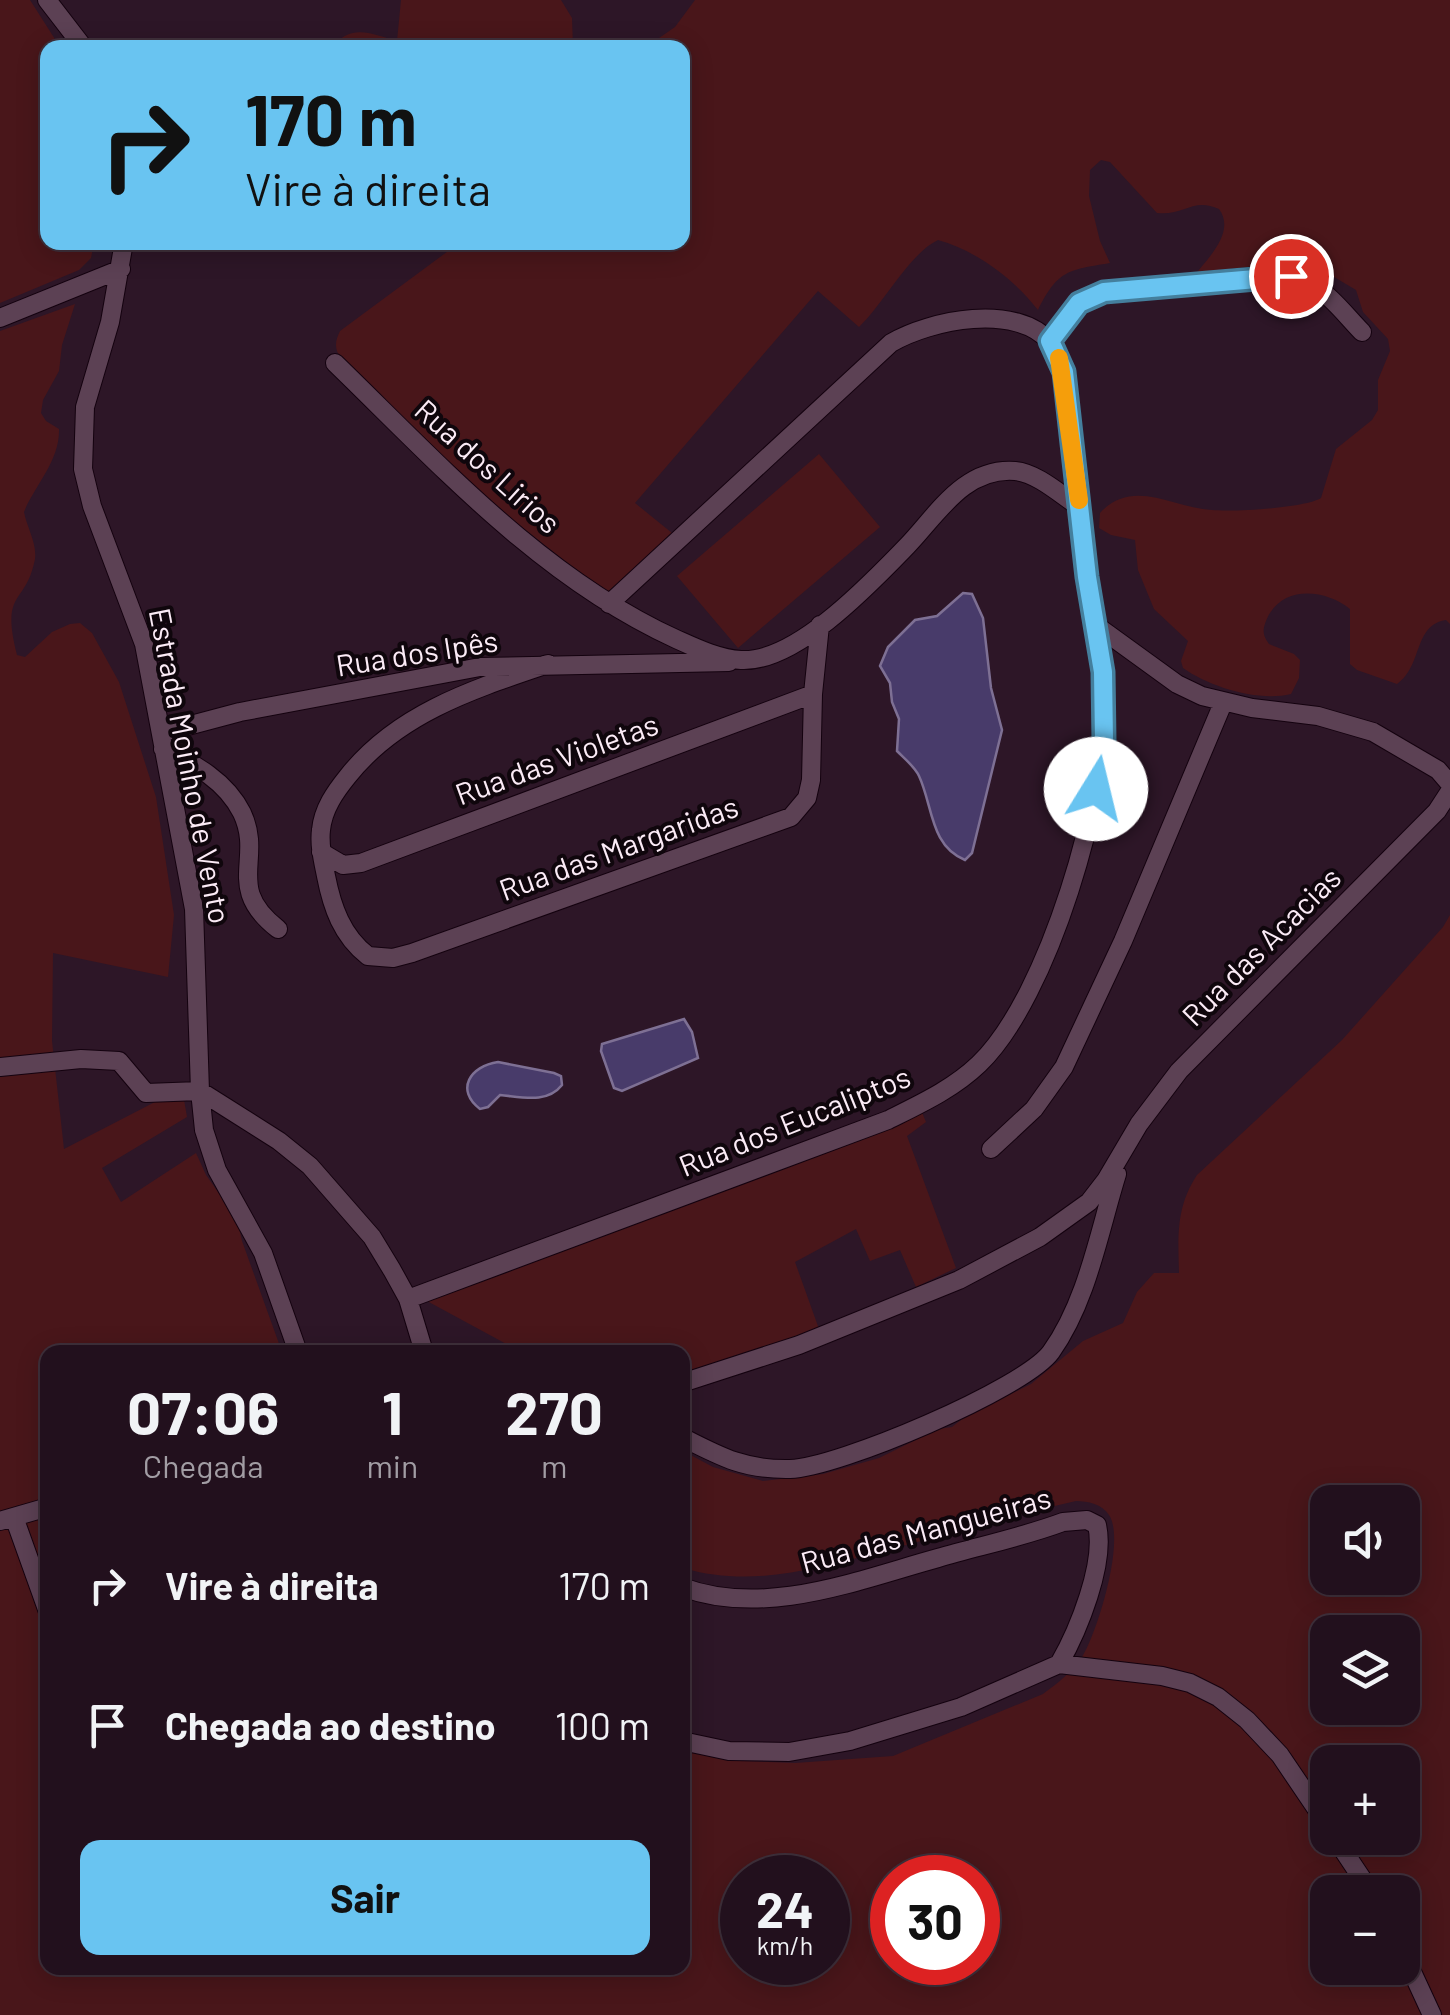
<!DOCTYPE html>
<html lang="pt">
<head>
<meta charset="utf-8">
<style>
  :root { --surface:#22101d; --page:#2e1e2a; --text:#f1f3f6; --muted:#a29da4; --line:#3f303b; --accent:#69c4f1 }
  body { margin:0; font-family:Barlow,sans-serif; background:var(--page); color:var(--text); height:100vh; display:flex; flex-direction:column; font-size:38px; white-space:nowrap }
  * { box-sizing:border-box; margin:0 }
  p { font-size:32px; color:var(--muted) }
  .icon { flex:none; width:55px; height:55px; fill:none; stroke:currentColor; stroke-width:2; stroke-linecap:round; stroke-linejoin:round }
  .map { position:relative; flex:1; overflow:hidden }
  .details { position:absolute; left:40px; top:1345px; width:650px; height:630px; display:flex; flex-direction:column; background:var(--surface); border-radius:20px; box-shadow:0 5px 25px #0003,0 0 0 2px var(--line) }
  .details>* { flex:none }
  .hud { position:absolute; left:40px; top:40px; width:650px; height:210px; border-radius:20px; box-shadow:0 5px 25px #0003,0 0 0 2px var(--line); background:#69c4f1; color:#111; overflow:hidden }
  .fabs { position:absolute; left:1310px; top:1485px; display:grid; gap:20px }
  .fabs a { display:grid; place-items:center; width:110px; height:110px; border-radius:20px; background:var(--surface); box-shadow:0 5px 25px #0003,0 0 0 2px var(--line); font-size:50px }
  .speed { position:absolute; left:720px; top:1855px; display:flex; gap:20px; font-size:50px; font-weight:700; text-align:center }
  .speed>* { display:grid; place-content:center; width:130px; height:130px; border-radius:50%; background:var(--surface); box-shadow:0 5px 25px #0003,0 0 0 2px var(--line); line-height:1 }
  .speed small { font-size:25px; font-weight:400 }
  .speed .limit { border:15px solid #d22; background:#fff; color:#111 }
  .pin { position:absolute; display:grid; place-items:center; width:85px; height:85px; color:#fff; margin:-42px; border:5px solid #fff; border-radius:50%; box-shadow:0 2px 10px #0007 }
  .me { position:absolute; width:110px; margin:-55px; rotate:9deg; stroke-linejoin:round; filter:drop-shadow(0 0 8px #0008) }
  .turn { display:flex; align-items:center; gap:35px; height:210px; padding:0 40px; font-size:45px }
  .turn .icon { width:130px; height:130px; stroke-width:2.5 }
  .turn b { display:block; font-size:70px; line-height:85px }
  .eta { display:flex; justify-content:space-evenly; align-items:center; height:170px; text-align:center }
  .eta b { font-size:60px; font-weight:700; line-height:70px }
  .cta { display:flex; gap:20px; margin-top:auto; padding:20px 40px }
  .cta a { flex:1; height:115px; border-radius:20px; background:var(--accent); color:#111; font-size:40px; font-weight:700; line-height:115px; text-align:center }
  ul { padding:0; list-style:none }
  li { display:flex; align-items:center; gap:30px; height:140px; padding:0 40px }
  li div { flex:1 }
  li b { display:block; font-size:38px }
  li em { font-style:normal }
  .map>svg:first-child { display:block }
  .green { fill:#49161a; fill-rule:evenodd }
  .water { fill:#483b6a; stroke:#7e7094; stroke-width:2.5 }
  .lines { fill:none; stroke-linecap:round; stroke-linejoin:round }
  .minor-casing { stroke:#14020f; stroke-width:20 }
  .minor { stroke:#5c4154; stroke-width:18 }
  .route-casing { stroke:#447f9d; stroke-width:25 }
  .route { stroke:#69c4f1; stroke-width:18 }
  .slow { stroke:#f59e0b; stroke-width:18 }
  .labels { text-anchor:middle; stroke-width:8; stroke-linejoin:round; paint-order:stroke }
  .street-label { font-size:30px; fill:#fbebf6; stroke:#0f060c }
</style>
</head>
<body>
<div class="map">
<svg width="1450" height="2015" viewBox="0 0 1450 2015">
  <rect width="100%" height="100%" fill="#2d1627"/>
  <path class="green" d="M0 0H30L60 47 48 48V242L94 243 91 258 79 270 0 303Z
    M401 0H561L572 18 573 47H332C352 23 371 34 397 41Z
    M695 0H1450V624L1446 620C1413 625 1423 666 1397 684L1357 670 1350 664V609C1324 588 1280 585 1266 621 1262 631 1263 636 1269 644L1294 654 1300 660 1299 678 1291 694C1258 702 1210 687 1183 668L1181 661 1188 641 1154 609 1138 570 1135 540 1111 535 1099 528 1100 513C1133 477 1173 508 1212 510 1234 512 1305 508 1321 498L1336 449 1372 420 1378 410V380L1390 351 1388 339 1363 312 1356 290 1319 268 1194 276C1208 258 1236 232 1219 209 1193 197 1184 216 1157 213L1110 162 1101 160 1090 170 1089 196 1100 241 1110 263C1068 270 1058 270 1038 310 1014 279 977 251 938 240 910 253 884 303 859 327L818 291 635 503 672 533 607 594 481 495 341 358C334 349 335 341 340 331L459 243 682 242V48L646 47 675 27Z
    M75 304 62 345 59 371 43 400 41 413 46 421 59 429C60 461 35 485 24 512 27 528 37 543 35 559 26 606 0 589 17 655L25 657 52 632 70 624 80 623 92 633 119 682 156 797 174 915 168 977 53 953 52 1041 64 1149 182 1088 187 1117 102 1168 121 1202 196 1153 206 1175 237 1219 242 1241 282 1352H48V1968H682L683 1751 740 1761 795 1763 893 1756 1043 1694C1058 1683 1072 1672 1082 1657 1097 1633 1126 1540 1109 1515 1102 1504 1088 1501 1076 1501 1010 1516 945 1535 880 1552 813 1569 751 1588 683 1568V1451L713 1467 763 1481 823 1474 879 1458 938 1429 952 1427 966 1416 1031 1384 1083 1341 1123 1323 1137 1292 1154 1273H1179C1178 1235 1176 1207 1197 1175L1342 1040 1443 927 1450 915V2015H0V331ZM1328 1502H1402V1578H1328ZM1328 1632H1402V1708H1328ZM1328 1762H1402V1838H1328ZM742 1878H828V1962H742ZM892 1878H978V1962H892ZM1328 1892H1402V1968H1328Z
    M819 454 880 527 738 648 677 576Z
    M921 1110 926 1122 907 1136 956 1268 916 1287 900 1250 870 1261 856 1229 795 1262 819 1329 683 1375 682 1352H521L427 1301Z"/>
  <path class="water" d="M963 593 972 594 983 618 991 688 1002 730 972 853 965 860C930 846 933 806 919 776 915 767 905 759 897 751L899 719 892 702 890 683 880 666 888 647 915 620 937 616Z
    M684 1019 692 1032 698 1058 622 1091 614 1088 601 1051 602 1044Z
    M498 1062 554 1073 561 1076 562 1085C547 1104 522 1097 500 1095L488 1107 480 1109C455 1090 470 1066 498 1062Z"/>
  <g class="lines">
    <g class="minor-casing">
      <path id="minor" d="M47 0 84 48
        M124 242 110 322 85 407 83 469 92 506 144 644 194 909 200 1091 204 1130 217 1170 263 1253 298 1352
        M0 318 121 269
        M1050 341 1079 303 1104 292 1277 274C1320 278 1334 303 1362 332
        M335 363C439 464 542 578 676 639 696 648 719 659 741 660 796 663 871 583 907 546 937 515 964 467 1015 471 1038 473 1062 496 1081 508
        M1097 626 1177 684 1202 696 1252 708 1318 716 1373 732 1438 770 1450 784
        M548 664C474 689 398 713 348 776 335 792 323 809 321 830 319 845 323 861 326 876 332 907 342 936 368 956L393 958 412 953 791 817 807 798 811 780 813 694 820 625
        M161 733 240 712 480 667 729 662
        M163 749C195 764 226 781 242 813 264 860 224 887 278 929
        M321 852 343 865 361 863 813 694
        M0 1067 81 1059 119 1061 146 1093 200 1091 279 1141 310 1166 372 1237 392 1270 408 1299 424 1352
        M991 1149 1034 1109 1064 1067 1123 941 1223 703
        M408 1299 888 1120C920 1104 953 1089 979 1064 1049 997 1108 792 1105 696 1104 655 1093 616 1087 576 1078 508 1070 439 1064 371 1060 361 1058 351 1051 343 1017 302 930 320 891 343L609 604
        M682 1383 799 1345 959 1280 1040 1237 1089 1202 1106 1180 1139 1124 1179 1071 1437 811 1450 791
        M682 1437C721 1457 745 1470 790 1469 837 1468 1024 1389 1051 1352 1087 1302 1099 1232 1117 1174
        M14 1517 48 1612
        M0 1521 48 1507
        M682 1587C765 1618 858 1580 938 1558 979 1546 1023 1537 1063 1522L1087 1520 1097 1525C1106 1563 1078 1631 1059 1664
        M682 1741 729 1751 789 1752 850 1741 961 1707 1059 1664 1162 1676 1190 1683 1218 1697 1247 1720 1280 1755 1328 1826
        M1335 1838 1371 1892
        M1402 1950 1432 2015"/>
    </g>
    <use href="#minor" class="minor"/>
  </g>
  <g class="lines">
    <g class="route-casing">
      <path id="route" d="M1096 789 1104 741 1103 672 1087 577 1064 372 1050 341 1079 303 1104 292 1291 276"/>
    </g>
    <use href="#route" class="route"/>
    <path class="slow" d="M1059 358 1079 500"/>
  </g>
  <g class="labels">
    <g class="street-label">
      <text transform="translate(487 467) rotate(42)" y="10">Rua dos Lirios</text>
      <text transform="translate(417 654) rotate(-9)" y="10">Rua dos Ipês</text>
      <text transform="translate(557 760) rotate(-20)" y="10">Rua das Violetas</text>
      <text transform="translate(189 766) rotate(79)" y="10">Estrada Moinho de Vento</text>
      <text transform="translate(619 849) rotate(-20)" y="10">Rua das Margaridas</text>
      <text transform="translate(1262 947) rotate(-45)" y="10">Rua das Acacias</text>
      <text transform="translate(795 1122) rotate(-22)" y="10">Rua dos Eucaliptos</text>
      <text transform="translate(926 1531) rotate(-15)" y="10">Rua das Mangueiras</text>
    </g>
  </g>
</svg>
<div class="fabs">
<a><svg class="icon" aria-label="sound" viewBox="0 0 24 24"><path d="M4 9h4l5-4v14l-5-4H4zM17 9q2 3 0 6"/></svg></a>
<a><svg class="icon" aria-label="layers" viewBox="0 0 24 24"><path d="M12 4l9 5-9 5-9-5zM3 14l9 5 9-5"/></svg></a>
<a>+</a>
<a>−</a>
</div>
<div class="speed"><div>24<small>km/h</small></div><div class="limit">30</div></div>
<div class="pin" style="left:1291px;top:276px;background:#d93025"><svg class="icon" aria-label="arrive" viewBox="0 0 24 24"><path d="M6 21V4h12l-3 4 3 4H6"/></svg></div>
<svg class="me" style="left:1096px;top:789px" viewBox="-20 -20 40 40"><circle r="19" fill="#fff"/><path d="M0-13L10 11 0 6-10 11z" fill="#69c4f1"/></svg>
<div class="hud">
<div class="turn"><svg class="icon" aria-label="right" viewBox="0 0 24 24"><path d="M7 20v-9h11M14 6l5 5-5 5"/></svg><div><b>170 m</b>Vire à direita</div></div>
</div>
<section class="details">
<div class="eta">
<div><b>07:06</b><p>Chegada</p></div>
<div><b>1</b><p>min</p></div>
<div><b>270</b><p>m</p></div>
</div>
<ul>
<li><svg class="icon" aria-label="right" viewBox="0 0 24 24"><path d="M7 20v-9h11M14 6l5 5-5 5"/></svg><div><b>Vire à direita</b></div><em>170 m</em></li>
<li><svg class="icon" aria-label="arrive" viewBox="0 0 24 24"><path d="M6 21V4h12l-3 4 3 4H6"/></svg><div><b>Chegada ao destino</b></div><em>100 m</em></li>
</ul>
<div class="cta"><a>Sair</a></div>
</section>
</div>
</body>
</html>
